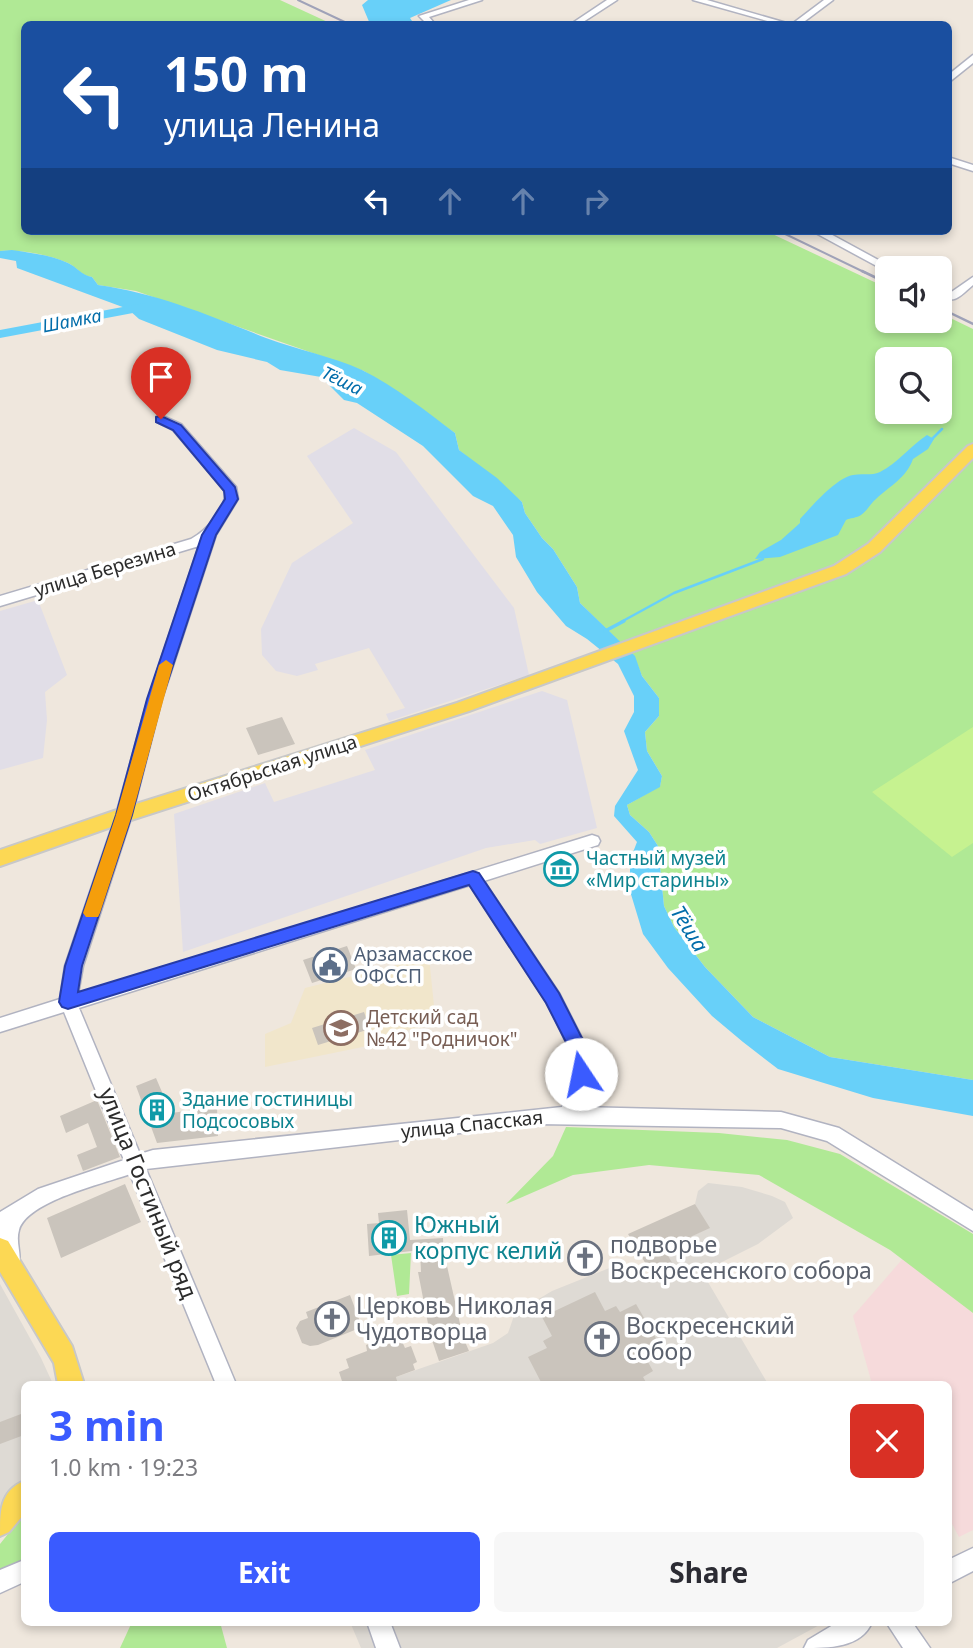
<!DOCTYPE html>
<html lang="en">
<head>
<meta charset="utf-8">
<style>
  :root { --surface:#fff; --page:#f7f7f7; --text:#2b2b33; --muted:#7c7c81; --accent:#3a5bff }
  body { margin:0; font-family:"Noto Sans",sans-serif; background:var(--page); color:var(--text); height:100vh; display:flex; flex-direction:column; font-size:26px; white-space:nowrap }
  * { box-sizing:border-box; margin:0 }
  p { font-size:23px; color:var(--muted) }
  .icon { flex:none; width:38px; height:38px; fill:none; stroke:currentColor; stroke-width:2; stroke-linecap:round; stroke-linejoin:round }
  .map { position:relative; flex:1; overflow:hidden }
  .side { position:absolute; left:21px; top:1381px; width:931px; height:245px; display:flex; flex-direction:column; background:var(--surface); border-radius:10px; box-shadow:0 4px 10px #0003 }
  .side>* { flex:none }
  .guide { position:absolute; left:21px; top:21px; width:931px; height:214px; border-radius:10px; box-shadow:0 4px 10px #0003; background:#1a4fa0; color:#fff; overflow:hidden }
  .fabs { position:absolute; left:875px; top:256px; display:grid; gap:14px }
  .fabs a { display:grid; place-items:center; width:77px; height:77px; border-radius:10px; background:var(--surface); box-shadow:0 4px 10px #0003; font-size:35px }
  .pin { position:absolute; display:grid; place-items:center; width:60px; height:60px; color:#fff; margin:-72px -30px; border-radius:50% 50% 50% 0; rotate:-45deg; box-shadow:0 0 7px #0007 }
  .pin .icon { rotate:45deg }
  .me { position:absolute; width:77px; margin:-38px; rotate:349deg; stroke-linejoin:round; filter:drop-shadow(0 0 5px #0008) }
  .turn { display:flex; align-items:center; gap:24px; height:147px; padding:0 28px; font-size:32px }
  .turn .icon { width:91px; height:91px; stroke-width:2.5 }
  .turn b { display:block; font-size:49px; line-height:60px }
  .lanes { display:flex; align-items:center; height:66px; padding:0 28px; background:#0003; justify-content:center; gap:35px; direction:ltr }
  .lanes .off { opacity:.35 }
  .round { display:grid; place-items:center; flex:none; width:74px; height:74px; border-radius:10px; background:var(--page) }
  .overview { display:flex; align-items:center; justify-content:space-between; height:119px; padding:0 28px }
  h1 { font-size:42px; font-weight:700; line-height:52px; color:var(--accent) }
  .button { display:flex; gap:14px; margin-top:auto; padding:14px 28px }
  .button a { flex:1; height:80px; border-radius:10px; background:var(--accent); color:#fff; font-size:28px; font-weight:700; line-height:80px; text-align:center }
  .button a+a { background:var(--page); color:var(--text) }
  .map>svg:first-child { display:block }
  .industrial { fill:#e1dee7 }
  .education { fill:#f1e6cb }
  .medical { fill:#f6dadb }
  .green { fill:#b0e995; fill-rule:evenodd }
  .pitch { fill:#c6f290 }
  .plaza { fill:#dedad4 }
  .water { fill:#68d0f9 }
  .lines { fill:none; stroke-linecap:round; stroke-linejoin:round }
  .stream-far1 { stroke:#68d0f9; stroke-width:2.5 }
  .stream { stroke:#68d0f9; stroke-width:3.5 }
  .river { fill:#68d0f9; fill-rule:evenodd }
  .building { fill:#cac4bc }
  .minor-casing { stroke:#b1b3c1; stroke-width:3 }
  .major-casing { stroke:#c8c8c8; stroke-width:4 }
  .minor { fill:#fff; fill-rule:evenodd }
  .major { fill:#fcd854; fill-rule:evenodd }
  .rail-far1 { stroke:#9fa2b8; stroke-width:2 }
  .rail { stroke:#9fa2b8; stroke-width:2.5 }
  .route { fill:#3a5bff; stroke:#263ba6; stroke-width:2 }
  .slow { fill:#f59e0b }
  .labels { text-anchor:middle; stroke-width:7; stroke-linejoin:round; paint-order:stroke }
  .far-water-label { font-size:18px; font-style:italic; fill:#026daa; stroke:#fff }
  .street-label { font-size:19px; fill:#2c2c2c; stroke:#fff }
  .culture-label { font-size:19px; fill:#0d838f; stroke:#fff; text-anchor:start }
  .service-label { font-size:19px; fill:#4e5e75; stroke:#fff; text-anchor:start }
  .education-label { font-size:19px; fill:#785e54; stroke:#fff; text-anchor:start }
  .water-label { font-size:21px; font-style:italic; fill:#026daa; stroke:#fff }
  .near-street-label { font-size:23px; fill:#2c2c2c; stroke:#fff }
  .near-culture-label { font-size:23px; fill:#0d838f; stroke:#fff; text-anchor:start }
  .near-worship-label { font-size:23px; fill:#5b616d; stroke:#fff; text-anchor:start }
</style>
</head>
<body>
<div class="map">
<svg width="973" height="1648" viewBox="0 0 973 1648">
  <rect width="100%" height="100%" fill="#efe7dd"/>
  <path class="industrial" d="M354 428 396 452 514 608 529 675 389 721 386 714 405 708 369 648 315 664 318 670 297 676 276 671 262 655 261 629 292 563 353 523 307 456Z
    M38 600 67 675 45 692 47 720 43 758 0 770V611Z
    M542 691 567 700 597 828 540 844 535 840 486 848 183 952 174 814 265 783 274 802 375 770 365 750Z"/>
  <path class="education" d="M429 957 436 1025 381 1035 382 1043 265 1067V1034L291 1023 305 988Z"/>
  <path class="medical" d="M906 1255 973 1304V1530L959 1537 949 1518 948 1384H872L853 1316Z"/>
  <path class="green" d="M0 0H280L332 24H24V231H766L887 288V320H940V313L973 329V1080L830 1057 753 1017 705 967 674 927 664 906 658 846 649 832 630 815 627 805 660 786 662 776 647 751 645 732 659 716V698L642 676 634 656 580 603 577 587 553 549 542 538 525 513 522 502 459 450 455 433 364 371 136 291 98 285 92 277C81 276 77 267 68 263 47 254 22 250 0 251ZM887 359H940V411H887Z
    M566 1127 719 1133 787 1140 840 1154 973 1234V1313L890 1250 759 1175 649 1165 573 1175 506 1204 553 1156Z
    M411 1253 409 1294 397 1296 391 1255Z
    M24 1514V1561L0 1572V1544Z
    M132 1622H220L227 1648H120Z"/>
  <path class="pitch" d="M973 727V843L952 857 872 792Z"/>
  <path class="plaza" d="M708 1183 742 1187 772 1196 785 1202 793 1218 758 1244 702 1272 768 1384H398L396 1377 493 1343 508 1333 515 1313 552 1291 612 1267 653 1276 673 1266 664 1249 709 1228 695 1204 698 1191Z
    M0 1284 41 1358 53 1384H24V1481L0 1512Z
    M350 1622H825L777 1648H361Z"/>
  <path class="water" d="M368 0H451L410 18 414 24H370L362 5Z
    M12 250C31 253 51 255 68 263 77 267 81 275 92 277L98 285C157 293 211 316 266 338 298 350 331 356 362 370 395 386 427 412 455 433L459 450 497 478 522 502 525 513 542 538 553 549 577 587 580 603 635 656 642 676 659 698V716L645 732 647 751 662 776 660 787 627 805 630 815 649 832 658 846 664 906 674 927 705 967 753 1017 830 1057 973 1080V1116L873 1098 778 1069 743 1042 712 1016 668 968 643 934 630 891V860L637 842 614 816 615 806 638 770 624 731 634 712V696L618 664 587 639 566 626 537 592 516 557 513 535 493 506 473 496 423 446 357 403 344 400 321 377 280 370 267 362 217 350 139 319 128 309 17 268 16 261 0 258V251Z
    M927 435 934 439 928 449 913 459C907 477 890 486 876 499 871 503 867 511 861 515 857 518 850 518 846 520L838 535 780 557 755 559 760 552 781 540 800 523V519C810 508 837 477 853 475 862 473 871 476 880 472 898 463 910 446 927 435Z"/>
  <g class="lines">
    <path class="stream-far1" d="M931 440 942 429
      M621 622 674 593 763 559"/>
    <path class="stream" d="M605 631 624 621"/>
    <path class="river" d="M144 303 149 304V310L0 338V330Z"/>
  </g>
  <path class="building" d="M282 717 295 744 258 755 246 728Z
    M347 946 356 969 312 983 303 960Z
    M364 1012 370 1029 318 1045 312 1028Z
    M156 1078 171 1113 217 1107 218 1136 157 1143 136 1086Z
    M97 1100 120 1157 83 1171 77 1155 97 1147 88 1123 66 1133 60 1116Z
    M125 1184 141 1222 61 1258 47 1218Z
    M695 1204 710 1228 664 1249 674 1266 653 1276 628 1234Z
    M407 1210 410 1240 443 1238 444 1267 447 1266 463 1337 469 1351 439 1361 430 1334 418 1272H421L420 1250 369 1256 367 1224 379 1223 378 1213Z
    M595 1292 605 1311 616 1306 620 1312 636 1304 665 1354 648 1362 653 1371 643 1377 647 1384H542L528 1357 547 1348 543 1341 552 1336 542 1317Z
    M350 1295 362 1327 318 1345 310 1346 302 1343 296 1328 300 1321 308 1318 306 1312Z
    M383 1339 385 1345 401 1339 405 1348 411 1346 417 1362 413 1364 415 1370 396 1377 398 1384H343L339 1372 349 1368 346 1359 367 1351 366 1345Z
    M21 1414 24 1435 0 1444V1422Z"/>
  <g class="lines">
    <g class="minor-casing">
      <path id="minor" d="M469 0H482L429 17 435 24H427L419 16Z
        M607 0H617L580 24H571Z
        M693 0H707L790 24H778Z
        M824 0H833L801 24H792Z
        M973 55V63L948 83V75Z
        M948 157 973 165V171L948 163Z
        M812 231H825L893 268 884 270Z
        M973 277V285C961 295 955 305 940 296V289L950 293Z
        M161 415 181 424 236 487 238 499 216 535 162 699 132 815 83 966 78 994 592 835 598 837 600 841 598 845 484 881 559 993 589 1052 590 1075 580 1107 781 1112 839 1128 973 1211V1231L827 1141 781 1128 539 1124 146 1169 236 1384H216L130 1174C103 1184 27 1201 19 1230 15 1243 23 1256 18 1269L11 1271 4 1269 0 1250V1212L38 1189 124 1160 64 1012 0 1032V1018L60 999 65 966 116 815 148 699 199 546 0 606V596L191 539C206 531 227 509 225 491L173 430 157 422V416ZM470 885 547 1003 571 1052 572 1075 562 1107 153 1150 140 1154 79 1008Z
        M973 1548V1571L948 1584V1560Z
        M24 1560V1582L0 1593V1570Z
        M367 1622H390L400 1648H376Z
        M838 1622H872C862 1648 828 1648 804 1648L808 1640Z
        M886 1622H912L930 1648H903Z"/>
    </g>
    <g class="major-casing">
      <path id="major" d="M973 444V458L880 552 846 574 469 711 131 820 0 866V850L117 810 457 703 834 566 868 544 968 446Z
        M0 1238 8 1241 72 1346 84 1384H58L54 1363 0 1272Z
        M24 1481V1514L9 1532 0 1536C0 1512 0 1491 24 1481Z"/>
    </g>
    <use href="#minor" class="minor"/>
    <use href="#major" class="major"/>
    <path class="rail-far1" d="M298 0 349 24
      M779 231 866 273"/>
    <path class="rail" d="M862 271 887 283
      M940 308 973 324"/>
  </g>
  <path class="route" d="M161 416 181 425 235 487 238 499 216 535 162 699 132 815 82 966 78 992 473 871 479 873 559 993 589 1052 590 1074 587 1080 581 1082 575 1080 571 1052 546 1003 469 885 68 1009 62 1007 59 1002 65 966 116 815 147 699 202 535 225 499 224 491 173 430 156 422V417Z"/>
  <path class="slow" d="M166 660 173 665 132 815 100 913 98 917H86L83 913 116 815 159 665Z"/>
  <defs>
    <g id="museum-ring" transform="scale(1.75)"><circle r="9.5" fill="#fff" stroke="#0f9aa8" stroke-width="1.5"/><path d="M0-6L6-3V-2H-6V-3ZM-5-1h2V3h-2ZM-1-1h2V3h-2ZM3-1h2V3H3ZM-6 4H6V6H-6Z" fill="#0f9aa8"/></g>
    <g id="civic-ring" transform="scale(1.75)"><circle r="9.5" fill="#fff" stroke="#5c6f8a" stroke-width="1.5"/><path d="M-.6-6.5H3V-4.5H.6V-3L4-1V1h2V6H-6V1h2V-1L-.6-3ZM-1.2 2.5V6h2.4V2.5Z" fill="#5c6f8a"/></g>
    <g id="school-ring" transform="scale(1.75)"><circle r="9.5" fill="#fff" stroke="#8d6e63" stroke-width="1.5"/><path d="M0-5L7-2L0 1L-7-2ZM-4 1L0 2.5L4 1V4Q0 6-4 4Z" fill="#8d6e63"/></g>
    <g id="building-ring" transform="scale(1.75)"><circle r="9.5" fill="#fff" stroke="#0f9aa8" stroke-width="1.5"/><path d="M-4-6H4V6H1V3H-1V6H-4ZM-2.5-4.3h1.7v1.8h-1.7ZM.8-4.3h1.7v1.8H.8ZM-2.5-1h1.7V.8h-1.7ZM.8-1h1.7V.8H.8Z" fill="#0f9aa8"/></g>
    <g id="church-ring" transform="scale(1.75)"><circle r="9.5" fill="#fff" stroke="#6b7280" stroke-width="1.5"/><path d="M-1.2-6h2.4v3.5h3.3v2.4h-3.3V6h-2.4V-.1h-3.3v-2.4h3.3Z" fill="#6b7280"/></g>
  </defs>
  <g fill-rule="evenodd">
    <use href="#museum-ring" x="561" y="869"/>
    <use href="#civic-ring" x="330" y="965"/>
    <use href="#school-ring" x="341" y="1028"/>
    <use href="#building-ring" x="157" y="1110"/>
    <use href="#building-ring" x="389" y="1238"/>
    <use href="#church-ring" x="585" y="1258"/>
    <use href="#church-ring" x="332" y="1319"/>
    <use href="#church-ring" x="602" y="1339"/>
  </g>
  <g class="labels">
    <g class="far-water-label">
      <text transform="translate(72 321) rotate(-11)" y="6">Шамка</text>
      <text transform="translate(342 381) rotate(26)" y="6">Тёша</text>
    </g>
    <g class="street-label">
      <text transform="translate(105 569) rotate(-17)" y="7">улица Березина</text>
      <text transform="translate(272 768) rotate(-18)" y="7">Октябрьская улица</text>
      <text transform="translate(472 1124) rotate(-6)" y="7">улица Спасская</text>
    </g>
    <g class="culture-label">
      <text x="586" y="865">Частный музей<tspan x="586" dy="22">«Мир старины»</tspan></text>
      <text x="182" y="1106">Здание гостиницы<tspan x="182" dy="22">Подсосовых</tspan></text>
    </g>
    <g class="service-label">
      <text x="354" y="961">Арзамасское<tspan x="354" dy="22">ОФССП</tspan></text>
    </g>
    <g class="education-label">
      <text x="366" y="1024">Детский сад<tspan x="366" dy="22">№42 "Родничок"</tspan></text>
    </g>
    <g class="water-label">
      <text transform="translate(689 929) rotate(58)" y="7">Тёша</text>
    </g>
    <g class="near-street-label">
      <text transform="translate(148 1193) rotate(68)" y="8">улица Гостиный ряд</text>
    </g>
    <g class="near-culture-label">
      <text x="414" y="1233">Южный<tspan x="414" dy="26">корпус келий</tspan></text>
    </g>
    <g class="near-worship-label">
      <text x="610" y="1253">подворье<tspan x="610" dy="26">Воскресенского собора</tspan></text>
      <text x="356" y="1314">Церковь Николая<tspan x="356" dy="26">Чудотворца</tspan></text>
      <text x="626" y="1334">Воскресенский<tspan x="626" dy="26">собор</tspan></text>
    </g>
  </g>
</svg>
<div class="fabs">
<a><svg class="icon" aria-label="sound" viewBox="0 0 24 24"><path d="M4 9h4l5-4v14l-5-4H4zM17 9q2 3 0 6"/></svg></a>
<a><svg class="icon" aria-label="search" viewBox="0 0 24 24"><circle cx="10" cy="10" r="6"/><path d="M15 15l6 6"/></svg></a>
</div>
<div class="pin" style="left:161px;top:419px;background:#d93025"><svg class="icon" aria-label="arrive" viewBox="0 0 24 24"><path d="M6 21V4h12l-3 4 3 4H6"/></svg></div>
<svg class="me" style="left:581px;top:1074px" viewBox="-20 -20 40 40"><circle r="19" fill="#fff"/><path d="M0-13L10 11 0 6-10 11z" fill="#3a5bff"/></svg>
<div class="guide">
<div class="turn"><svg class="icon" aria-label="left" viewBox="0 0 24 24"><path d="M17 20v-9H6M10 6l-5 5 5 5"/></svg><div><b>150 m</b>улица Ленина</div></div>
<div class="lanes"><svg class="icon" aria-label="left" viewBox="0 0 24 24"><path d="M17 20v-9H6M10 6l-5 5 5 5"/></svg><svg class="icon off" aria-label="ahead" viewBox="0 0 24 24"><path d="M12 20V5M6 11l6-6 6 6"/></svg><svg class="icon off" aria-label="ahead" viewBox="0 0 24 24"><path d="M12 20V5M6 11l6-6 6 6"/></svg><svg class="icon off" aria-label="right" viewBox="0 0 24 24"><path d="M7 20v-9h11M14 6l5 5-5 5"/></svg></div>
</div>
<section class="side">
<div class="overview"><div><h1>3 min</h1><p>1.0 km · 19:23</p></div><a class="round" style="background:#d93025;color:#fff"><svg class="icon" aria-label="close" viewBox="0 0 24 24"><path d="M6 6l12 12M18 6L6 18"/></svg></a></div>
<div class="button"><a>Exit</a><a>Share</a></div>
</section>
</div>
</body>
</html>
